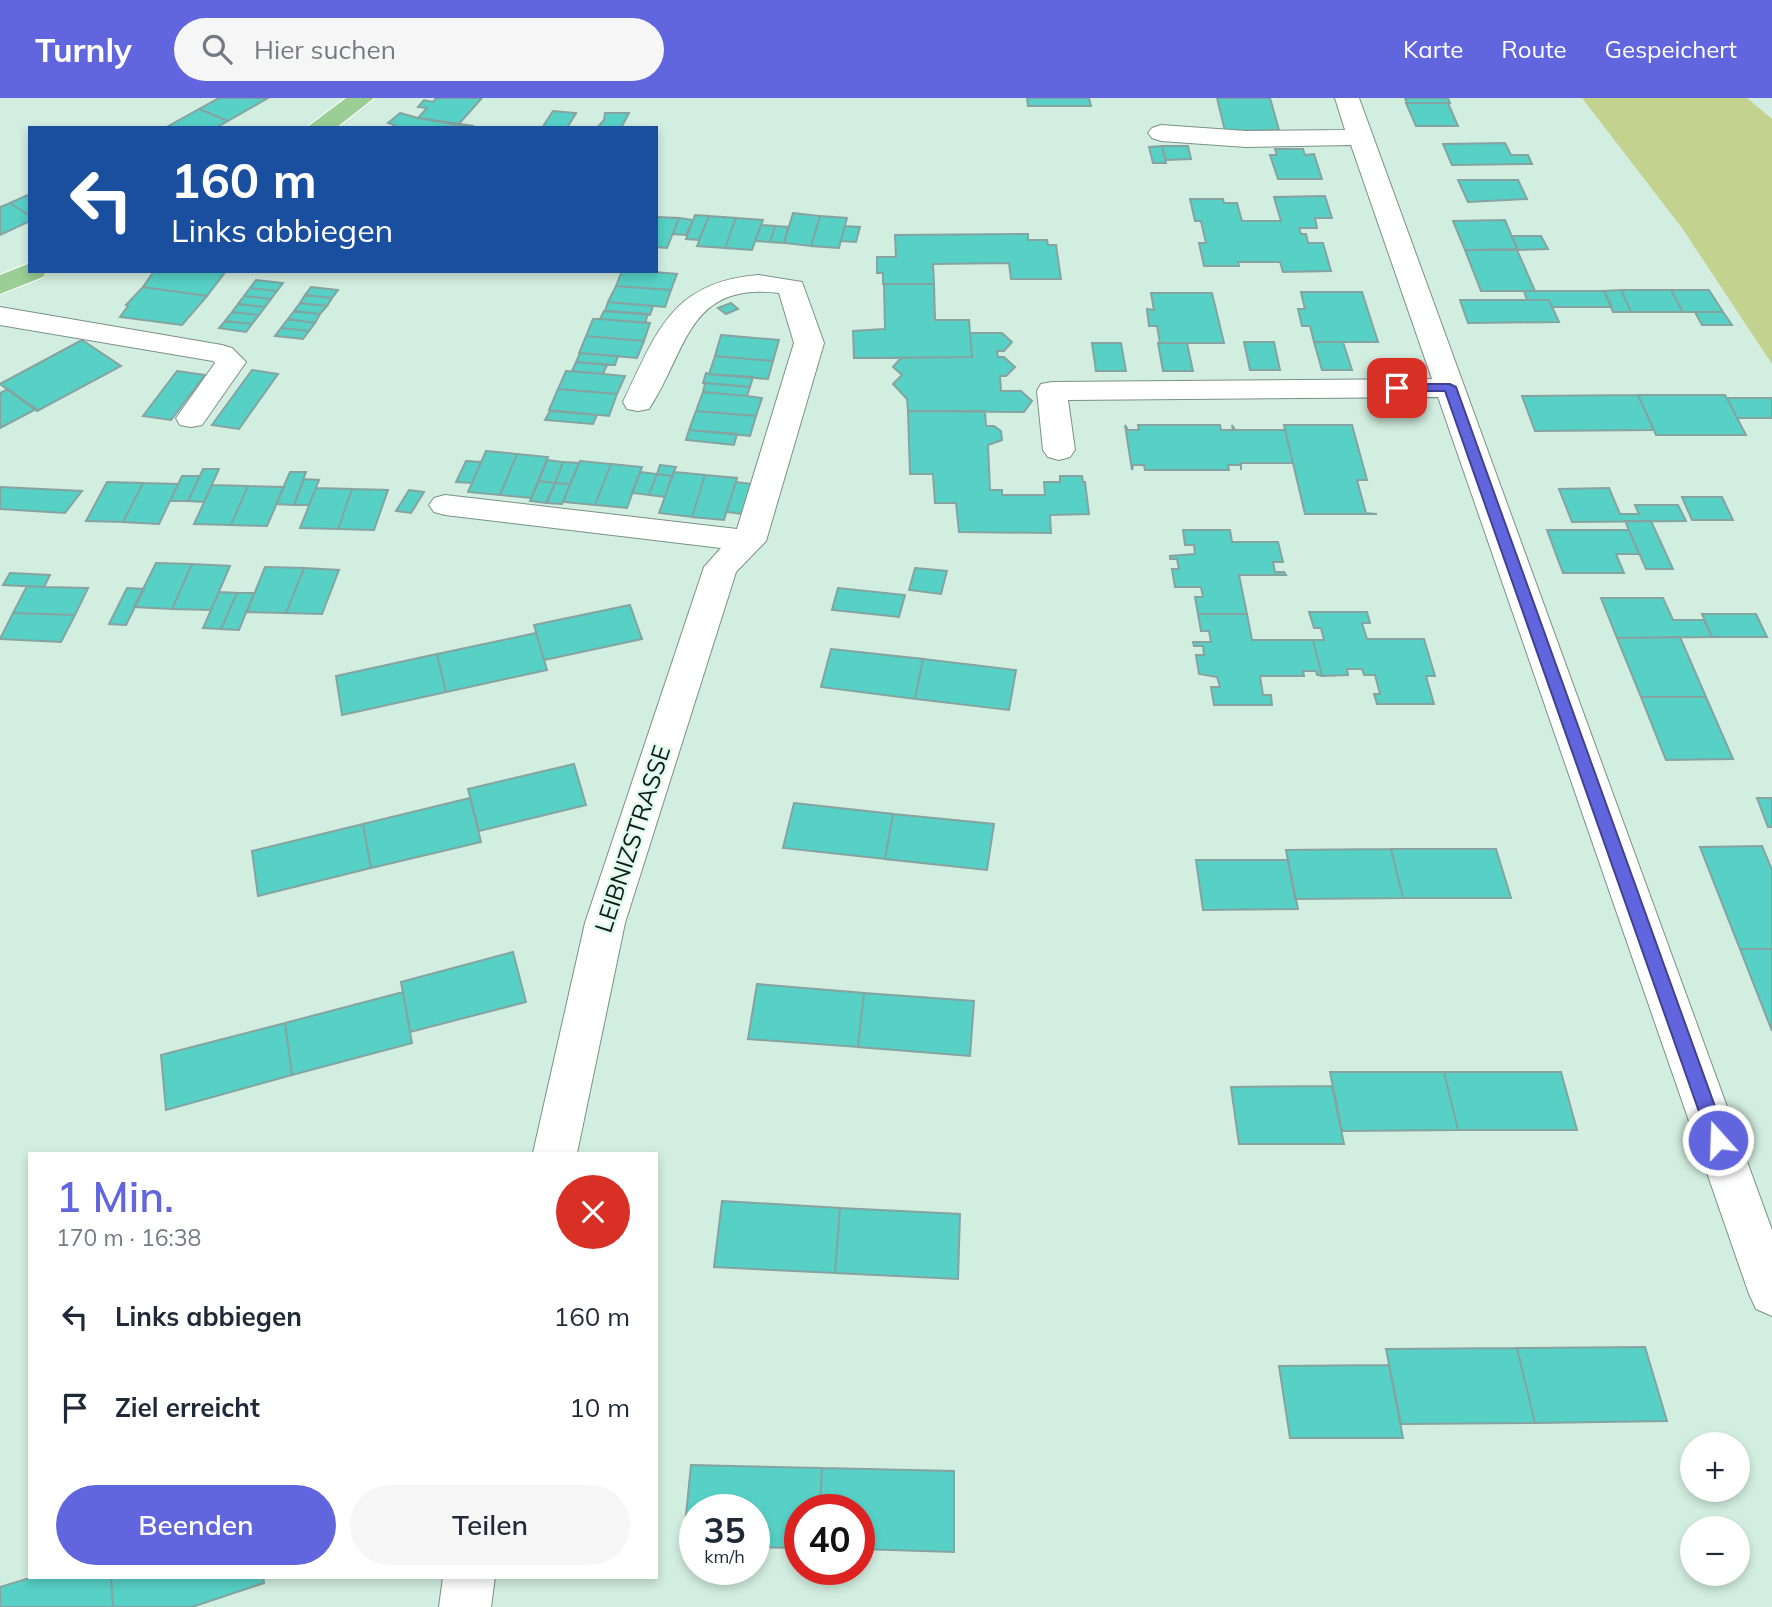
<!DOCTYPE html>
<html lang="de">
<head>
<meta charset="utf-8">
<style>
  :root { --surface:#fff; --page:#f6f6f7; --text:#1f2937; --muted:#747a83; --accent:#6266de }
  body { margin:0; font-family:Mulish,sans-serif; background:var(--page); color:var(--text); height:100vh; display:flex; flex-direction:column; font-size:26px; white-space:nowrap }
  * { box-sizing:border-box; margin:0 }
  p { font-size:23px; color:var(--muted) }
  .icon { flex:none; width:38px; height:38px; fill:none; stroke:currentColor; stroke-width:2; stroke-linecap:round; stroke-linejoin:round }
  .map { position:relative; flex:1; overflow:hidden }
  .panel { position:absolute; left:28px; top:1054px; width:630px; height:427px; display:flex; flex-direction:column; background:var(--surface); border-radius:0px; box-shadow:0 4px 10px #0003 }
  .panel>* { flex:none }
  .banner { position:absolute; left:28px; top:28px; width:630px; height:147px; border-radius:0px; box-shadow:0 4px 10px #0003; background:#1a4fa0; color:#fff; overflow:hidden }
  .fabs { position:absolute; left:1680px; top:1334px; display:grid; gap:14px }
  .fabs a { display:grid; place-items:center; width:70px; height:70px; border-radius:50%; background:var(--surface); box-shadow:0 4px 10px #0003; font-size:35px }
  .speed { position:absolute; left:679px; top:1396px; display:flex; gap:14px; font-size:35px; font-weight:700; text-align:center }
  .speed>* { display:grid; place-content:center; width:91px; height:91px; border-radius:50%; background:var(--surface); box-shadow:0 4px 10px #0003; line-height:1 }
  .speed small { font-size:18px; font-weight:400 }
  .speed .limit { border:10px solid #d22; background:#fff; color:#111 }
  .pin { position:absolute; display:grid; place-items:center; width:60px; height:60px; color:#fff; margin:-30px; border-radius:14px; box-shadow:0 4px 10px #0006 }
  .me { position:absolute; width:77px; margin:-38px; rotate:340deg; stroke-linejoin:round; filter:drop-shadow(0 0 5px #0008) }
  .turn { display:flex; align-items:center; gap:24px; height:147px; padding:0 28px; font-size:32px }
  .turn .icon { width:91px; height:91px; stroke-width:2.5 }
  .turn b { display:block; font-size:49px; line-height:60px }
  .round { display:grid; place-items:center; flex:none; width:74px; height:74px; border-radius:37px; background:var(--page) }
  .head { display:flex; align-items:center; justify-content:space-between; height:119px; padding:0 28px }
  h1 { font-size:42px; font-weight:600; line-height:52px; color:var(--accent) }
  .cta { display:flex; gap:14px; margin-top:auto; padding:14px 28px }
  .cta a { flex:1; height:80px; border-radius:42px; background:var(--accent); color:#fff; font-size:28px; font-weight:600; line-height:80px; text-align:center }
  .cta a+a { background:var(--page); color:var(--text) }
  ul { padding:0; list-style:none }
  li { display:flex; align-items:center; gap:21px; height:91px; padding:0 28px }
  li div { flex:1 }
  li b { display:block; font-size:26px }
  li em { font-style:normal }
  header { display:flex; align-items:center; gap:42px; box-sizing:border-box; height:98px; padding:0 35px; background:var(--accent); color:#fff }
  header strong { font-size:33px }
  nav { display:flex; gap:38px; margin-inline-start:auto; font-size:24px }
  .search { width:490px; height:63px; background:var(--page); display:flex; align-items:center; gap:18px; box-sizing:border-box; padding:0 24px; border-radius:38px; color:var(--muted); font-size:26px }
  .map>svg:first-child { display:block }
  .green { fill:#c3d38f }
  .building { fill:#57d1c6; stroke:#85a3a0; stroke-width:2 }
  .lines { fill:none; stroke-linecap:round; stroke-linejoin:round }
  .minor-casing { stroke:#799286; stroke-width:2 }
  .major-casing { stroke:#fff; stroke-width:2 }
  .minor { fill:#fff; fill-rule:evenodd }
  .major { fill:#9ace95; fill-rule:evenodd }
  .route { fill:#6266de; stroke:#404290; stroke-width:2 }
  .labels { text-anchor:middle; stroke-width:5; stroke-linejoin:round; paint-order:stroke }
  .street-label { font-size:24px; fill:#121b17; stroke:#dffbee }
</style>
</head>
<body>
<header>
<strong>Turnly</strong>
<div class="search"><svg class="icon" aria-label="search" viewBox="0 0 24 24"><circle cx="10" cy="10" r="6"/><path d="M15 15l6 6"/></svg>Hier suchen</div>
<nav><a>Karte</a><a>Route</a><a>Gespeichert</a></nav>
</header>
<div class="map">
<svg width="1772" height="1509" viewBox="0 0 1772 1509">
  <rect width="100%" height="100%" fill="#d2eee0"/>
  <path class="green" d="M1582 0H1747L1772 21V266L1682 130Z"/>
  <path class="building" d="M219 0H268L228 23 199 11Z
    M436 0H482L458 27 418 20 427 10 418 9 424 2 433 4Z
    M1027 0H1089L1091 8H1028Z
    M1217 0H1270L1279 32 1225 33Z
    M1405 0H1448L1450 5H1407Z
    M1406 5H1448L1458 28H1416Z
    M199 11 228 23 216 30H165Z
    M553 13 576 15 567 30H542Z
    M400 15 418 20 474 28 391 30 395 27 388 25Z
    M605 15H629L621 30H597L604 22Z
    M1505 45 1511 57H1528L1532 66 1452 67 1443 46Z
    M1162 48 1166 65H1153L1149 49Z
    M1162 48H1188L1191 61 1166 62Z
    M1275 51H1303L1305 57 1314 56 1322 81H1278L1270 57H1277Z
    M1458 82H1518L1527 101 1468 104Z
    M30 96V118L10 105Z
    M1325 98 1332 120H1315L1317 130H1299L1301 136H1306L1308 145H1323L1331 173 1283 174 1280 164H1238L1239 168H1204L1199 145H1206L1201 123H1195L1190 101H1223L1224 105H1237L1242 123H1281L1274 99Z
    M10 105 30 118V123L0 137V109Z
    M793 115 820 118 811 148 784 145Z
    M695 117 709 118 699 142 686 141Z
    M709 118 736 120 725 150 697 148Z
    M820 118 847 120 839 150 811 148Z
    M656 119 679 120 667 150 656 149Z
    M679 120 693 122 686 137 673 136Z
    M736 120 763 122 752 152 725 150Z
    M1505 122 1517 151 1465 152 1453 123Z
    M761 127 775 128 770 144 755 143Z
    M775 128 788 129 784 145 770 144Z
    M845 128 860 129 856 144 841 143Z
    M1028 136V142H1047L1048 147H1056L1061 181H1011L1009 165 933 166 934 186H883V175H877V159H896L895 137Z
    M1512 138H1541L1548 151 1518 152Z
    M1465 152H1517L1535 193H1481Z
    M154 173H226L207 198 143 189Z
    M622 173H642L677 176 671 192 616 188Z
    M256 182 283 185 277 193 250 190Z
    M884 186H934L935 222H969L972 259 854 260 853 233 885 231Z
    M616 188 671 192 665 209 608 204Z
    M143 189 207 198 182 227 120 219 128 208 126 207Z
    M311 189 338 192 332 200 305 197Z
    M250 190 277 193 271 201 244 198Z
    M1621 192H1671L1683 214H1631Z
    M1621 192 1631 214H1613L1604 193Z
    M1671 192H1709L1723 214H1683Z
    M1524 193H1604L1612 209H1552L1549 202H1527Z
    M1301 194H1362L1378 244H1314L1310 228H1302L1298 211H1305Z
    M1151 195H1212L1224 245H1160L1157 228H1149L1147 211 1154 212Z
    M305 197 332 200 327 208 300 205Z
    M244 198 271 201 265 209 238 206Z
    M1460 202H1549L1559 224 1468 225Z
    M608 204 653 208 650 217 605 213Z
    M300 205 327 208 320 216 294 213Z
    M731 205 738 211 726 216 718 210Z
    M238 206 265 209 259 217 232 214Z
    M294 213 320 216 315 225 288 221Z
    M604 213H605L648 216 645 225 600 221Z
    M232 214 259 217 252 226 225 223Z
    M1695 214H1723L1732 227H1702Z
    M288 221 315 225 309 233 281 230Z
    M593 221H600L650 225 644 243 586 238Z
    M225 223 252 226 246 234 219 230Z
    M281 230 309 233 303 241 275 238Z
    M970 235H1002L1012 244 1004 253H997L998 259H1004L1015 269 1006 278H1000L1001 293H1021L1032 303 1024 314 908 313 907 301 893 286 902 277 893 269 901 260H891L972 259Z
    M721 237 779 242 773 263 715 258Z
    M586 238 644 243 637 260 579 255Z
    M82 242 121 268 37 313 0 286Z
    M1244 244H1274L1280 272H1250Z
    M1314 244H1343L1352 272H1322Z
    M1092 245H1121L1126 273H1096Z
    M1158 245H1187L1193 273H1163Z
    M580 255 618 258 615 267 576 264Z
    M715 258 773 263 768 281 709 276Z
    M576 264 607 267 603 276 572 273Z
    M252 272 278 276 239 331 212 327Z
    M177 273 205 277 171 322 143 318Z
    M566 273 603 276 625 278 617 296 558 291Z
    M706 275 709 276 753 279 750 289 705 285H703Z
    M705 285 750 289 747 298 703 294Z
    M8 291 36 311 0 330V295Z
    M558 291 617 296 609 318 549 312Z
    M703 294 747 298 762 300 756 318 696 313Z
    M1638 297H1725L1746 337H1656Z
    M1638 297 1654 332 1535 333 1522 298Z
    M1727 300H1772V320H1737Z
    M550 313 597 317 593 326 545 322Z
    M696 313 756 318 750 338 689 332Z
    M908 313H985L986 328H994L1001 333 1002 342 988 347 990 392H1002V397H1045L1044 384H1060V378H1082L1083 384H1085L1089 416 1050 417 1051 435 959 434 956 405H935L933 376H910Z
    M1125 327 1128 332H1139L1138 327H1220L1221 332H1233L1232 327 1235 332H1285L1293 365H1241V372V367H1228L1229 372H1145L1144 367H1133L1132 372Z
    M1284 327H1352L1367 382H1357L1366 415 1377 416H1305Z
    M689 332 737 336 734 347 686 342Z
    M486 353 517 356 500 397 468 394Z
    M517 356 548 359 531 400 500 397Z
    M547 362 563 364 555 385 539 383Z
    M466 363 481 364 472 385 456 384Z
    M580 363 611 366 595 407 563 404Z
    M563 364 579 365 570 386 555 385Z
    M611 366 642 369 627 410 595 407Z
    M660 367 676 369 672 378 657 376Z
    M203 371H219L204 404 188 403Z
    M290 374H306L294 407 276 406Z
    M640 374 657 376 649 397 632 395Z
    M674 374 705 377 692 419 659 415Z
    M657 376 672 378 665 399 649 397Z
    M705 377 737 380 724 422 692 419Z
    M182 378H200L188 403H170Z
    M304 381 319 382 309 407H294Z
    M539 383 555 385 546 405 530 403Z
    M107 384 143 385 123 424 86 423Z
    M736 384 752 386 742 416 726 414Z
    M143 385 178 386 159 426 123 424Z
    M555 385 570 386 562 406 547 405Z
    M212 387 248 388 231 427 194 426Z
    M248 388 284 389 267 428 231 427Z
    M0 389 82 393 65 415 0 411Z
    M316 390 352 391 338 431 300 430Z
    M1609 390 1620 416H1639L1635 407H1678L1686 423 1572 424 1559 391Z
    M352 391 388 392 374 432 338 431Z
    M409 392 424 394 411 415 396 413Z
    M1682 399H1722L1733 422H1692Z
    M1625 423H1651L1673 471H1646Z
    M1183 432H1230L1232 444H1278L1283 464H1273L1275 474H1284L1286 477H1239L1247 516H1198L1195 499H1203L1201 489H1175L1172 471H1179L1177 461H1170V458L1195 456 1194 447H1185Z
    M1547 432H1629L1639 456H1616L1624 475H1563Z
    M156 465 192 466 172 511 134 509Z
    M192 466 230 468 211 512 172 511Z
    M265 469 304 470 286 515 247 514Z
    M304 470 339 472 322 516 286 515Z
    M915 470 947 473 941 496 909 492Z
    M10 475 50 477 44 489 3 487Z
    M27 488 44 489 88 490 75 517 13 515Z
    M127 490 144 491 126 527 109 526Z
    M838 490 905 497 899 519 832 512Z
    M219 494 237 495 221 531 203 530Z
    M237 495H254L239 532 221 531Z
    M1601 500H1663L1673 522H1704L1712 539 1617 540Z
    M630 507 642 541 544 562 534 527Z
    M1309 514H1367L1370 525H1362L1367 541H1424L1435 578H1426L1434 606H1377L1374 596H1380L1375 577H1364L1362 571H1347L1348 577 1322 578 1313 542H1324L1321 530H1314Z
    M13 515 75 517 61 544 0 541Z
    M1198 516H1247L1252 542H1313L1322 578 1317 577 1316 573H1303L1304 578H1260L1263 597H1271L1272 607H1214L1211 589H1220L1217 579 1199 576 1196 557H1204L1203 548H1194L1193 544H1211L1209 533H1201Z
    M1702 516H1756L1767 539H1712Z
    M536 535 547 572 446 594 437 556Z
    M1680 539 1706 599H1641L1617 540Z
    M831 551 923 561 915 601 821 589Z
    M437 556 446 594 342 617 336 578Z
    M923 561 1016 572 1009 612 915 601Z
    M1641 599H1706L1733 661 1666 662Z
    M574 666 586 707 479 733 468 691Z
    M470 700 481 744 371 770 363 726Z
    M1757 700H1772V729H1768Z
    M794 705 893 716 885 761 783 750Z
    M893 716 994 726 987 772 885 761Z
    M363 726 371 770 258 798 252 753Z
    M1762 748 1772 772V851H1740L1700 749Z
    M1391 751H1496L1511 800H1403Z
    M1391 751 1403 800 1295 801 1286 752Z
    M1196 762H1288L1298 811 1203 812Z
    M1740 851H1772V933Z
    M513 854 526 904 410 934 401 884Z
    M757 886 864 895 858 949 748 941Z
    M403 894 412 945 292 977 285 925Z
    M864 895 974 903 970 958 858 949Z
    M285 925 292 977 166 1012 161 957Z
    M1330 974H1444L1458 1032 1342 1033Z
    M1444 974H1561L1577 1032H1458Z
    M1332 988 1344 1046H1239L1231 989Z
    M722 1103 840 1110 835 1175 714 1169Z
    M840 1110 960 1116 958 1181 835 1175Z
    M1645 1249 1667 1323 1535 1325 1517 1250Z
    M1517 1250 1535 1325 1401 1326 1386 1251Z
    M1389 1267 1403 1340H1290L1279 1268Z
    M691 1367 822 1370 820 1412H800V1450L754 1449V1412H695V1448L683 1447Z
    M822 1370 954 1373V1454L859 1451V1412H820Z
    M33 1479H111L113 1509H0V1489Z
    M111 1479H263L264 1485 192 1509H113Z"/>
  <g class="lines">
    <g class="minor-casing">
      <path id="minor" d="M1335 0H1359L1772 1132V1218L1756 1211 1749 1196 1438 299 1068 302 1075 352 1070 359 1059 362 1048 359 1043 352 1037 293 1041 286 1052 284 1432 281 1351 47 1246 49 1161 43 1152 40 1148 35 1152 30 1161 27 1246 33 1345 32Z
        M759 177 802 184 824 245 766 443 736 474 625 825 577 1055H533L585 825 704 469 721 450 445 417 434 414 429 407 434 400 445 397 737 431 794 245 779 195C687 183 687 254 649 311L638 313 627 311 623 304C657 234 671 184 759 177Z
        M0 209 222 247 232 250 246 264 202 327 191 329 180 327 176 320 215 265 213 263 0 227Z
        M443 1479H495L491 1509H439Z"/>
    </g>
    <g class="major-casing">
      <path id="major" d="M346 0H374L336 30H306Z
        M30 165V173H47L43 179 0 196V177Z"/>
    </g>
    <use href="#minor" class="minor"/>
    <use href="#major" class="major"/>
  </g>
  <path class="route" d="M1397 286H1450L1456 289 1727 1042 1724 1047 1718 1050 1711 1047 1709 1042 1445 293H1392L1391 290Z"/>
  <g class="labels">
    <g class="street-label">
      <text transform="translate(633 741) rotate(-72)" y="8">LEIBNIZSTRASSE</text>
    </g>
  </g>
</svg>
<div class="fabs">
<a>+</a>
<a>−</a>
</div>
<div class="speed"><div>35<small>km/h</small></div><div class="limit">40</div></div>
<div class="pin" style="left:1397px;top:290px;background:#d93025"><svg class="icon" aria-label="arrive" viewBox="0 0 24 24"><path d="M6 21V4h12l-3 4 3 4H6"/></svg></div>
<svg class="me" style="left:1718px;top:1042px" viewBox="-20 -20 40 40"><circle r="17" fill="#6266de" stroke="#fff" stroke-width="3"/><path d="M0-11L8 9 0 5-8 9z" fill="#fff"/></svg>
<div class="banner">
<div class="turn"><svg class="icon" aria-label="left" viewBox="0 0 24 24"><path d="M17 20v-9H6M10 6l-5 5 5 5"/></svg><div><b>160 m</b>Links abbiegen</div></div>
</div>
<section class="panel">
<div class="head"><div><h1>1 Min.</h1><p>170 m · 16:38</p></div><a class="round" style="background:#d93025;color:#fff"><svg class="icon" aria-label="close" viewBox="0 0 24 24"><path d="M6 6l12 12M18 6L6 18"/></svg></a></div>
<ul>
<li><svg class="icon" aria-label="left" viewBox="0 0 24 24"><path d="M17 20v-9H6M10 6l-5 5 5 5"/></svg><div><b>Links abbiegen</b></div><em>160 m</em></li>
<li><svg class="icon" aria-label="arrive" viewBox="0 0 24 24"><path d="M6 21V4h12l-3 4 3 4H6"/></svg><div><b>Ziel erreicht</b></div><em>10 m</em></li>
</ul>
<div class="cta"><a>Beenden</a><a>Teilen</a></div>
</section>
</div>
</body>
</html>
